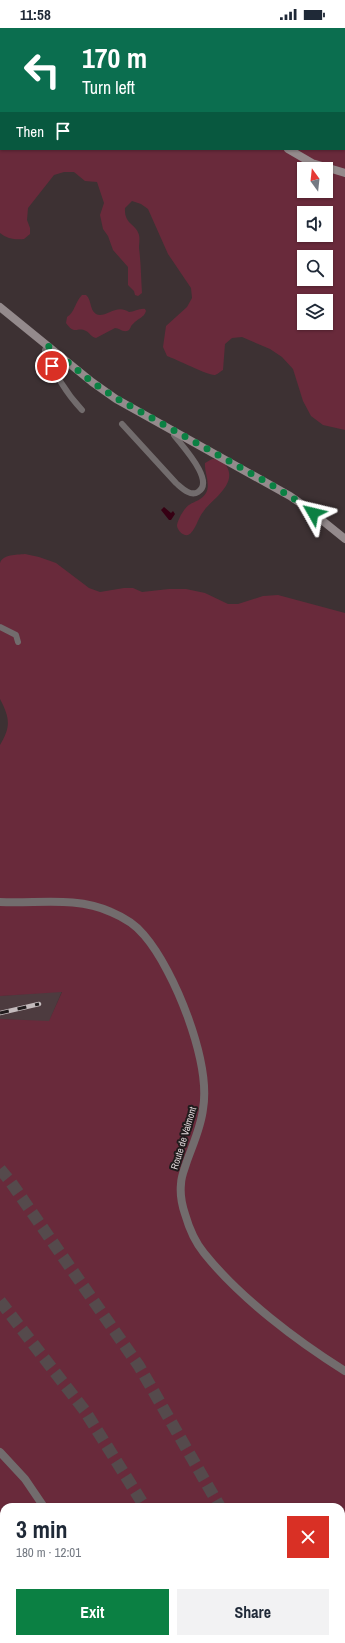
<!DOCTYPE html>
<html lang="en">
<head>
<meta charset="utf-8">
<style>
  :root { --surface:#fff; --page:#f2f2f3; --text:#1f2937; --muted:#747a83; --accent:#0b8043 }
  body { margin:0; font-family:"Archivo Narrow",sans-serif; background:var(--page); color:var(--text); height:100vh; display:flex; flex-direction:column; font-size:15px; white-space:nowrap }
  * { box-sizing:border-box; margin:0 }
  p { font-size:13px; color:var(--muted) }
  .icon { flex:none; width:22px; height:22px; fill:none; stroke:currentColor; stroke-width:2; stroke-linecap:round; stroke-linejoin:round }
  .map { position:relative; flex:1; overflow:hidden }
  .sheet { position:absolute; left:0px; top:1475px; width:345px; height:140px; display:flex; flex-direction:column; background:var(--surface); border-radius:12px 12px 0 0; box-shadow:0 1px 3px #0004 }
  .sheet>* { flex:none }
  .top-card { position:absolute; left:0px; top:0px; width:345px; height:122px; box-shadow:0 1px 3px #0004; background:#0b6e4f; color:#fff; overflow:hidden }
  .needle { width:26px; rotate:345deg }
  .controls { position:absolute; left:297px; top:134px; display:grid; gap:8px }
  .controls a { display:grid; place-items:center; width:36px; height:36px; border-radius:0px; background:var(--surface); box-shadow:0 1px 3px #0004; font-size:20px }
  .pin { position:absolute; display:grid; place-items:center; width:34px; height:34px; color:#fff; margin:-17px; border:2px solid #fff; border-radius:50%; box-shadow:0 1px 4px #0007 }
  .me { position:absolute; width:44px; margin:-22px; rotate:307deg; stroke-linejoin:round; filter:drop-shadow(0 0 3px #0008) }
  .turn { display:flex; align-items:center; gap:14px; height:84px; padding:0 16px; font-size:18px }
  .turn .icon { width:52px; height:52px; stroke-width:2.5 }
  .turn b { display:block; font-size:28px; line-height:34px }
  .then { display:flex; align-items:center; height:38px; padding:0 16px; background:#0003; gap:8px; font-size:15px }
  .round { display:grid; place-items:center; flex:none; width:42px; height:42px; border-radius:0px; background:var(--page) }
  .overview { display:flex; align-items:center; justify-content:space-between; height:68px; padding:0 16px }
  h1 { font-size:24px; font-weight:700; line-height:30px }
  .button { display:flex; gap:8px; margin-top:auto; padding:8px 16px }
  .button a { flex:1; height:46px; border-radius:0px; background:var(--accent); color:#fff; font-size:16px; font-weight:700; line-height:46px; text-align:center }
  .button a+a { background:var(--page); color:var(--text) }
  .status { display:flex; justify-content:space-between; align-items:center; height:28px; padding:0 20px; background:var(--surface); direction:ltr }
  .status svg { height:11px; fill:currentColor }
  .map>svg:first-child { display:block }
  .built { fill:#4d3b3f }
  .green { fill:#692a3b; fill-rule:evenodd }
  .water { fill:#360013 }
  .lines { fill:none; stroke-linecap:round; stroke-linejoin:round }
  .highway-tunnel { stroke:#554a4c; stroke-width:12; stroke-dasharray:12 6; stroke-linecap:butt }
  .lane { stroke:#726c6d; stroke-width:6 }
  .street { stroke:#726c6d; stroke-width:8 }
  .secondary { stroke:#948a8c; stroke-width:8 }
  .rail-casing { stroke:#c3babc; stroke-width:4.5 }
  .rail { stroke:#201b1c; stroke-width:3; stroke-dasharray:9; stroke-linecap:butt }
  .route { stroke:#0b8043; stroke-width:7; stroke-dasharray:0 12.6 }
  .labels { text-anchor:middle; stroke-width:4; stroke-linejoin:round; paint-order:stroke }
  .street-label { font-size:10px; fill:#dfd7d9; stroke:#201b1c }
</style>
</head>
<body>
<div class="status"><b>11:58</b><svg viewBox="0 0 49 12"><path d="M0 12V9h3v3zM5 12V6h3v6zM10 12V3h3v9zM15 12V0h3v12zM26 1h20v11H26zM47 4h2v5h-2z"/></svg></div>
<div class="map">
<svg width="345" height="1615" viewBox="0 0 345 1615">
  <rect width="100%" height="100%" fill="#3d3133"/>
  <path class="built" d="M62 963 49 994 0 991V968Z"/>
  <path class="green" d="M0 0H345V402L323 397 311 388 303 373 293 341 282 329 270 321 242 309 232 310 225 316 223 342C221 343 218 346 215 347 209 348 176 331 167 328L163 319 166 298 187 279 192 270 191 260 168 226 148 181 141 176 132 173 125 180C124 197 136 195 139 207 140 211 139 216 139 220 141 235 141 250 142 265L138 268 135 267 134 263 128 257V239L113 222 108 208 103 201 100 187 104 175 97 154 85 153 74 144H64L54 147 28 180 27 192 30 200V206L24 211C16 212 7 211 0 205ZM1 1H344V121H1ZM304 141H326V163H304ZM304 185H326V207H304ZM304 229H326V251H304ZM304 273H326V295H304Z
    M82 267H86C92 272 89 281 96 286 105 291 116 275 129 284 134 284 140 280 145 281L146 283C144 290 138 290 133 296 130 298 131 302 127 303 122 304 119 300 115 300L96 310C91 309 90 305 86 303 77 298 75 308 66 295L67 289C75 284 75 274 82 267Z
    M212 431C218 431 224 432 227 439 237 457 211 472 203 484 198 490 195 504 188 507 183 508 178 503 177 498 177 493 184 480 189 477 195 473 202 472 206 465 211 456 204 444 205 435Z
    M25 526 39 529 56 535 89 560 100 564 124 560H133L142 564 169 561H186L205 565 228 576H238L263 568 278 567 345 585V1615H342L340 1611 341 1479H4V1486H0V991L49 993 62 964 0 968V717C11 699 10 690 0 671V535C3 526 16 527 25 526Z
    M31 1611H107L105 1614 109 1613 110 1615H26Z
    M136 1611H157L158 1615H136Z"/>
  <path class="water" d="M164 479 171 485 173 483 175 486 171 492H169L161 482Z"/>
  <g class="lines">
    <path class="highway-tunnel" d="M0 1141 10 1153 139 1338 220 1479
      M0 1273 85 1383 145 1479
      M223 1611 225 1615
      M289 1611 290 1615"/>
    <path class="lane" d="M344 60 345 51
      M47 317 45 322C54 345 65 364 82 382
      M122 396 176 455C181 459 190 469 198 464 216 453 181 417 174 407L176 405
      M0 599 16 607 18 614
      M25 1611 27 1615"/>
    <path class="street" d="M0 874C37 876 76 868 111 884 123 889 136 897 144 907 175 943 211 1034 203 1081 201 1099 193 1116 187 1133 185 1140 181 1148 181 1156 180 1165 182 1177 185 1186 189 1200 195 1214 204 1225 240 1270 297 1313 345 1343
      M0 1424 25 1451 44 1479
      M124 1611 126 1615"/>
    <path class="secondary" d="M344 118H345
      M288 121 312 135 345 145
      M0 279 92 354 116 371 290 468 303 477 345 511
      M0 1516 4 1526
      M0 1586 4 1591"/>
    <g class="rail-casing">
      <path id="rail" d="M0 985 39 976"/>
    </g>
    <use href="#rail" class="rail"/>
  </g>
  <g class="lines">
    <path class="route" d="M52 338 45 322 47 317 92 354 116 370 270 456 296 472 313 485"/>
  </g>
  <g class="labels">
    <g class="street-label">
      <text transform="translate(183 1110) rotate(-73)" y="4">Route de Valmont</text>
    </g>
  </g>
</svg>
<div class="controls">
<a><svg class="needle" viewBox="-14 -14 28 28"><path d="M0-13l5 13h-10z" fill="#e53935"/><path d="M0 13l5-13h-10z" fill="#747a83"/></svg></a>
<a><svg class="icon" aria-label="sound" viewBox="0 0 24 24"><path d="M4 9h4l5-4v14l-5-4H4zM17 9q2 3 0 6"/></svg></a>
<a><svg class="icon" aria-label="search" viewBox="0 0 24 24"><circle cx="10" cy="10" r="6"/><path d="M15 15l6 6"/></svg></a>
<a><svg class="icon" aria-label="layers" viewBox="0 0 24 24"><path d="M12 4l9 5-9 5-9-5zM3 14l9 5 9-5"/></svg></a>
</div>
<div class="pin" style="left:52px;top:338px;background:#d93025"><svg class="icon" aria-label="arrive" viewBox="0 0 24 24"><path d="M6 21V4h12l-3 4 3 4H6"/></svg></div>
<svg class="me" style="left:313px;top:485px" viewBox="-20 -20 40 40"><path d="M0-17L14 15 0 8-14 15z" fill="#0b8043" stroke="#fff" stroke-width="4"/></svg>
<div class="top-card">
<div class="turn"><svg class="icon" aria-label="left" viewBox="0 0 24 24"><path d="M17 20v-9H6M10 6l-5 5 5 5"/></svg><div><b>170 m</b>Turn left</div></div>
<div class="then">Then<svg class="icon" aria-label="arrive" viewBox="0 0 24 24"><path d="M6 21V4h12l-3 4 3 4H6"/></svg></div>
</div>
<section class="sheet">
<div class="overview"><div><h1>3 min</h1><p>180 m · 12:01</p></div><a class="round" style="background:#d93025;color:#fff"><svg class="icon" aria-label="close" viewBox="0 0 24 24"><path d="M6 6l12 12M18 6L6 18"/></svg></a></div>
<div class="button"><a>Exit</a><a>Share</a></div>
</section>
</div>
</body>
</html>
